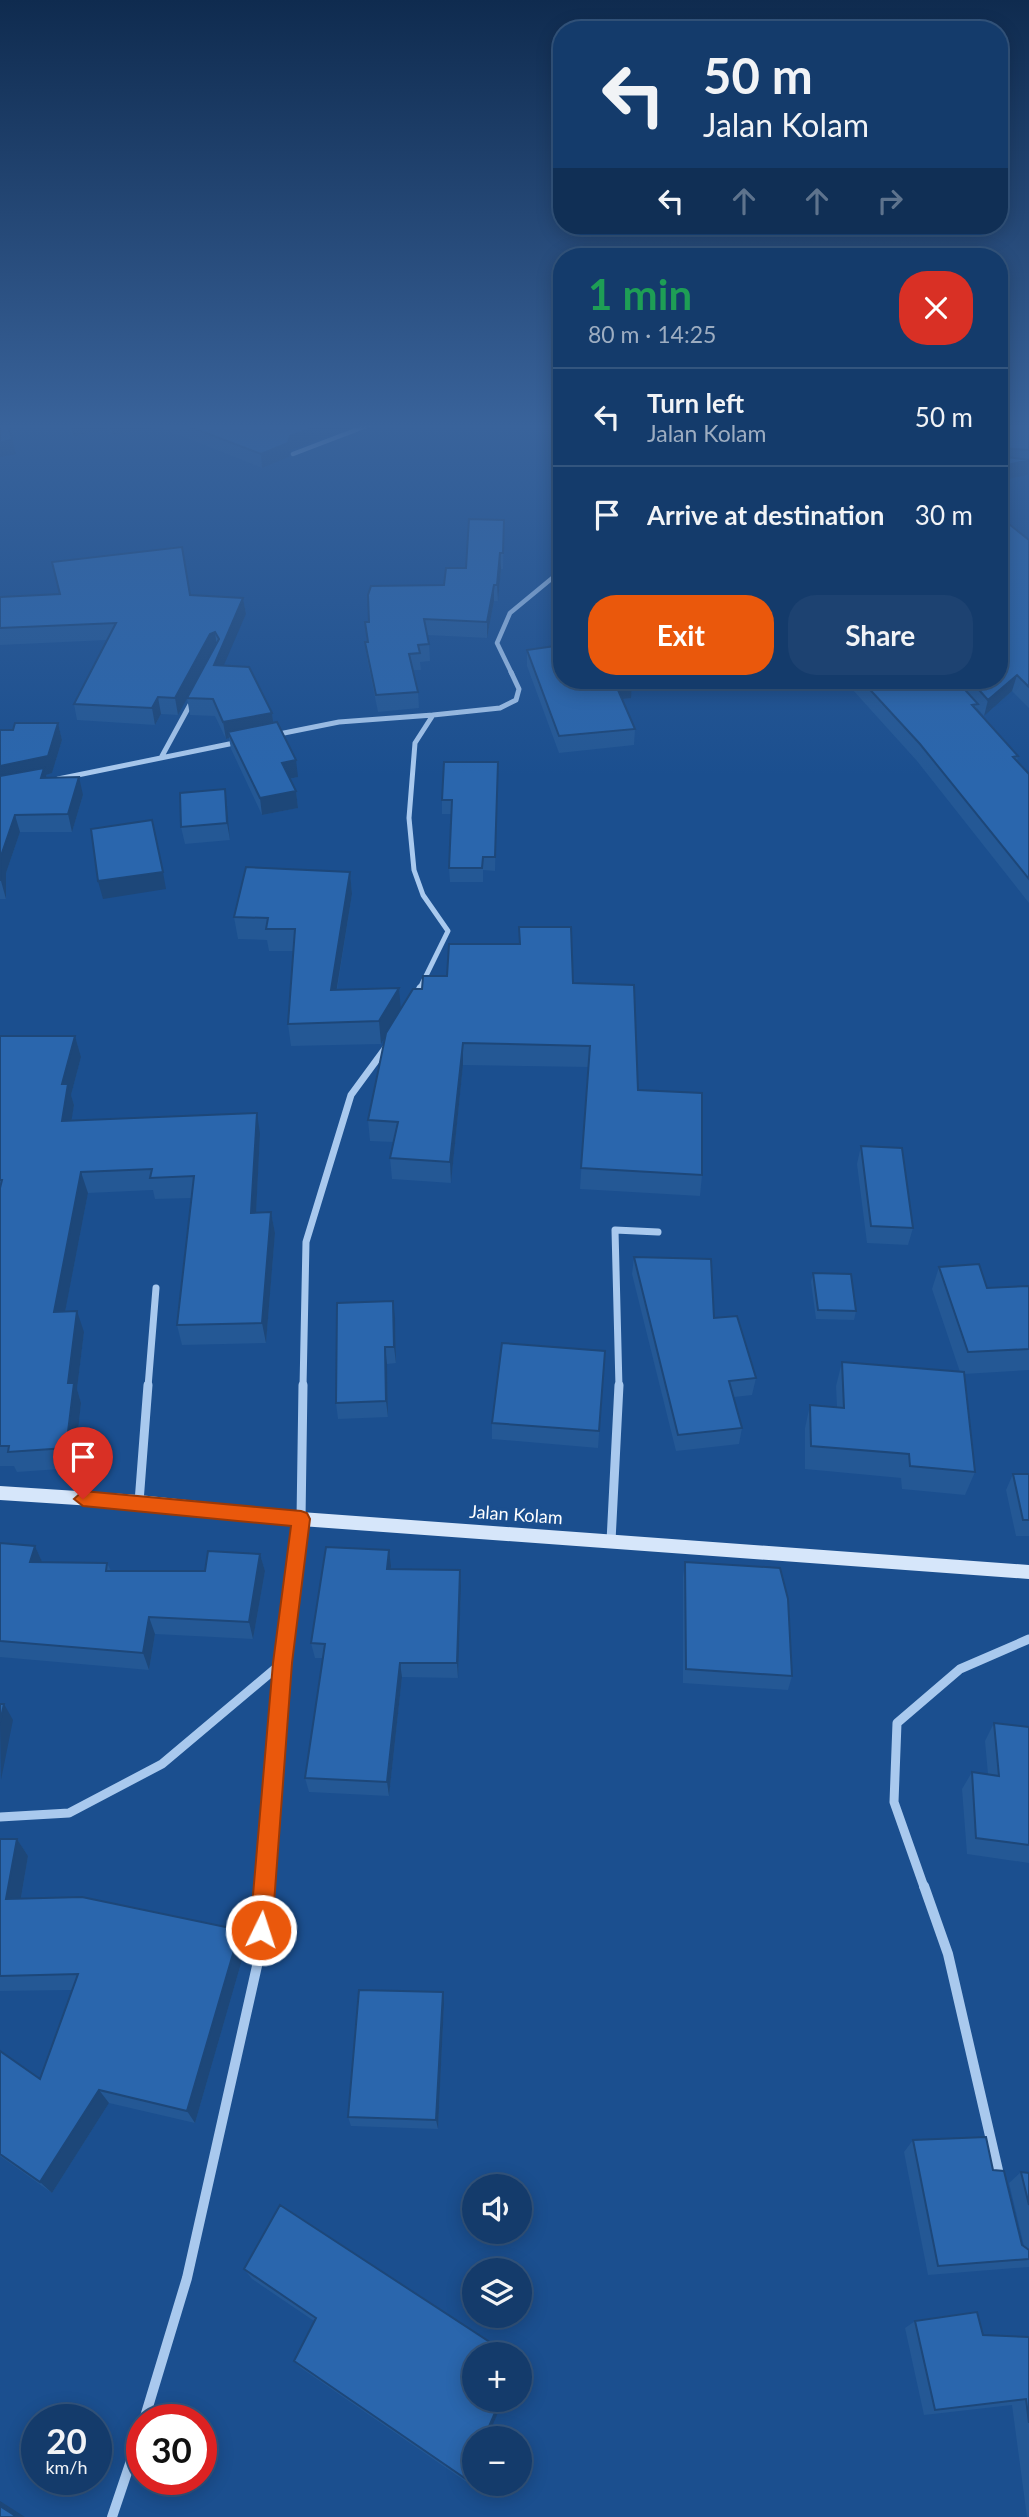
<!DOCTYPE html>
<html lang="en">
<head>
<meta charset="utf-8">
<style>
  :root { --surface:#143b6b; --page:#1d4271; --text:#f1f3f6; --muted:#9dadc1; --line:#33557e; --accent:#ea580c }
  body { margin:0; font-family:Lato,sans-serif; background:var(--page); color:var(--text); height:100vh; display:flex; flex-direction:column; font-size:26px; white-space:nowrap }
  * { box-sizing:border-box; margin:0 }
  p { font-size:23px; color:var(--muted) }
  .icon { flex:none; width:38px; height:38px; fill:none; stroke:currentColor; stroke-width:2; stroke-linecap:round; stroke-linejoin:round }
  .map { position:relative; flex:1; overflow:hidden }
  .drawer { position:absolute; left:553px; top:248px; width:455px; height:441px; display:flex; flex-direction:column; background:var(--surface); border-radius:28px; box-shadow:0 4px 18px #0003,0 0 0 2px var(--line) }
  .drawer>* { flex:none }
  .hud { position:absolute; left:553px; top:21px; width:455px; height:214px; border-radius:28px; box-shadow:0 4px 18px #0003,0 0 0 2px var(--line); background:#143b6b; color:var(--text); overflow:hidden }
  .tools { position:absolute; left:462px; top:2174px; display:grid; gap:14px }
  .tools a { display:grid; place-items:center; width:70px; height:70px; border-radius:50%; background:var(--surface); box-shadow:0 4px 18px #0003,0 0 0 2px var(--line); font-size:35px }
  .speed { position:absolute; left:21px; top:2404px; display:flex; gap:14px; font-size:35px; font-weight:700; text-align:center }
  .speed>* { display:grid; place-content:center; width:91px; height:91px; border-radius:50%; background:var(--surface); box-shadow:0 4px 18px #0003,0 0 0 2px var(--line); line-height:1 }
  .speed small { font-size:18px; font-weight:400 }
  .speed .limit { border:10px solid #d22; background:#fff; color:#111 }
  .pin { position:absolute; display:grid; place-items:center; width:60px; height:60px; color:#fff; margin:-72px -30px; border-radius:50% 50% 50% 0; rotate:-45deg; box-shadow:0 0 7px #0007 }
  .pin .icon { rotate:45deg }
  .me { position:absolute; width:77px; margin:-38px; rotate:4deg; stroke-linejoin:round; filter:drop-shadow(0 0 5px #0008) }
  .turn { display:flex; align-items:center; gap:24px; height:147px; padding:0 35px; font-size:32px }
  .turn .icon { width:91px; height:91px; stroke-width:2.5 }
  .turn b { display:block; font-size:49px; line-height:60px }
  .lanes { display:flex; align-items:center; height:66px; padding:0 35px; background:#0003; justify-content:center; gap:35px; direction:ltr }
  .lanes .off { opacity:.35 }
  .round { display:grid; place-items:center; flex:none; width:74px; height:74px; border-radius:28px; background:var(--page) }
  .overview { display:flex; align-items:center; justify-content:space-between; height:119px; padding:0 35px }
  h1 { font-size:42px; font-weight:700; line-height:52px; color:#1e9e55 }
  .action { display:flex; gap:14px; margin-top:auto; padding:14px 35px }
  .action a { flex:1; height:80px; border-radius:28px; background:var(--accent); color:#fff; font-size:28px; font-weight:700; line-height:80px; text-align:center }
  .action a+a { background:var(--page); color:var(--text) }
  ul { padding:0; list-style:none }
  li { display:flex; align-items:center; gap:21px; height:98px; padding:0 35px; border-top:2px solid var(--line) }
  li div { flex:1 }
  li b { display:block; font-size:26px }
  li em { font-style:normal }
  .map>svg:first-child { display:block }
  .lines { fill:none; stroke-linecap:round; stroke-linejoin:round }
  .street-far4 { stroke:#a9c9ee; stroke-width:4.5 }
  .street-far3 { stroke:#a9c9ee; stroke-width:5 }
  .street-far2 { stroke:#a9c9ee; stroke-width:7 }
  .street-far1 { stroke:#a9c9ee; stroke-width:9 }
  .street { stroke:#a9c9ee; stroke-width:10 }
  .secondary { fill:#d6e6fa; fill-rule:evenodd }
  .wall { fill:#245895 }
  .shaded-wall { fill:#1d4779 }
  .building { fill:#2a66ad; stroke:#1d4779; stroke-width:2 }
  .route { fill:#ea580c; stroke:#983908; stroke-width:2 }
  .labels { text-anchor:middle; stroke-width:7; stroke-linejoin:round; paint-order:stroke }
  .street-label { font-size:18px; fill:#fff; stroke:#1b4f8f }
</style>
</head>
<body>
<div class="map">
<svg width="1029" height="2517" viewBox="0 0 1029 2517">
  <rect width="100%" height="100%" fill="#1b4f8f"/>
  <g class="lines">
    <path class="street-far4" d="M293 454 374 423
      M512 674 497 643 510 613 556 575"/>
    <path class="street-far3" d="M274 735 339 722 433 715
      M162 756 192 701
      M58 779 239 742
      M419 990 448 931 423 895 414 870 409 818 415 743 433 715 500 708 516 700 519 689 511 672"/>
    <path class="street-far2" d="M416 996 420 988
      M148 1387 156 1288
      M303 1387 306 1242 351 1095 387 1046
      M619 1387 615 1230 658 1232"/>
    <path class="street-far1" d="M139 1502 148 1385
      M611 1541 619 1385
      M0 1817 69 1813 162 1764 282 1663
      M264 1887 282 1663 301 1519 303 1385
      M924 1887 894 1802 897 1723 960 1669 1029 1639"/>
    <path class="street" d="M924 1886 948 1954 1000 2179
      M144 2420 187 2278 259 1957 265 1886
      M112 2517 142 2428"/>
    <path class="secondary" d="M0 1486 139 1495 301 1512 1029 1565V1579L301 1526 139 1509 0 1500Z"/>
  </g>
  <path class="wall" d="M64 423H366L291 450 289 457 262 468 159 427 112 435 108 430 73 436Z
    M999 423H1029V470L1028 475 999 481Z
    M504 520 503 569H501L498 601H494L487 638 427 635 429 644 430 661 420 662 421 670H413L418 692 419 708 378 712 367 658 365 642H367L365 622H369L444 585 466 568Z
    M1029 540V708L1012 691 984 716 977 708 976 710 1018 756 1017 761 1029 774V903L917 761 852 689 853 681H999Z
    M52 562 190 595 243 598 246 614 223 665 272 713 273 723 298 777 290 779 296 791 298 808 262 815 231 749 229 738 226 739 215 716 190 715 187 698 178 715 161 714 155 725 77 720 74 704 107 640 0 645V597L60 594Z
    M527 650 631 698 622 699 635 729 634 745 559 753 527 666Z
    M58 723 62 740 52 773 46 775 47 778 83 795 72 832H20L6 873V899H0V730H13Z
    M498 762 495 871 483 870V882H450L449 868 452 814H442V800Z
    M225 789 227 806 230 840 185 844 181 827Z
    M350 872 352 894 337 990 401 1010 422 989 519 944V927L573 983 638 1090 702 1175 700 1196 580 1189 588 1067 463 1065 451 1183 392 1179 390 1158 393 1142 370 1141 368 1120 386 1035 381 1044 291 1046 288 1024 293 951H269L267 940 238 939 234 917Z
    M0 1036H75L81 1057 71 1095 74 1105 71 1121 260 1134 256 1213 271 1212 275 1233 266 1343 182 1345 177 1325 192 1198 155 1199 153 1190 88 1193 65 1312 84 1332 77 1389 81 1403 74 1468 17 1472 14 1466H0Z
    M861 1146 913 1228 908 1245 867 1243 857 1164Z
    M634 1257 714 1318 756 1378 752 1395 734 1397 742 1428 739 1444 676 1451 632 1274Z
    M939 1267 987 1288 1029 1286V1370L964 1374 975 1472 965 1495 902 1489 901 1478 805 1469V1428L810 1405 837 1407 836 1386 842 1362 960 1372 932 1289Z
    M813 1273 856 1311 854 1320 816 1319 811 1282Z
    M395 1318 396 1363 387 1364 388 1417 338 1419 336 1403Z
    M605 1351 598 1448 492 1439V1423Z
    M1013 1474H1029V1536H1016L1006 1490Z
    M0 1543 35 1546 42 1562 107 1563 111 1571H205L260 1554 265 1571 253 1639 155 1634 149 1670 0 1657Z
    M685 1562 792 1676 788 1690 683 1683V1577Z
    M391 1566 390 1569 460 1570 461 1586 458 1678 402 1677 389 1796 309 1792 305 1778 323 1658H315L311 1643Z
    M994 1723 1029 1727V1863L967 1854 962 1789 972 1772 988 1774 985 1741Z
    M0 1839H17L28 1856 21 1898 246 1946 195 2123 109 2103 52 2193 0 2156V2051L40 2079 72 1990 0 1991Z
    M444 2004 438 2129 351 2126 348 2117Z
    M913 2140 993 2170 1022 2245 1024 2246 1009 2183 1021 2172 1029 2173V2267L928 2275 904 2152Z
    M280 2205 474 2438V2468L468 2483 301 2368 294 2361 314 2321 252 2279 244 2269Z
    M915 2321 983 2335 1029 2337V2517H1027L1012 2405 924 2415 905 2328Z"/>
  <path class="shaded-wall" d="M70 423H107L108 430 73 436Z
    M109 423H158L159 427 112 435Z
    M327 423H366L291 450 289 457 262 468 261 454 290 436Z
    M12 440 16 454 0 457V442Z
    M1029 460 1028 475 999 481V467Z
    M500 553 501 569 498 601 497 585Z
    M494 585V601L487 638V622Z
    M243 598 246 614 217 681 214 665Z
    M215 632 217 648 213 651 178 715 175 698 210 634Z
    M1017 675 1012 691 984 716 988 700Z
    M632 681 631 698 615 700V683Z
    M158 697 161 714 155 725 152 708Z
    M272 713 274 729 228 732 229 738 226 739 223 722Z
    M58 723 62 740 52 773 46 775 49 785 0 784V766Z
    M296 760 298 777 284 780 282 763Z
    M79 777 83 795 72 832 68 814Z
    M225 789 227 806 230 840 227 823Z
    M296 791 298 808 262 815 260 798Z
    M15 815 20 832 6 873V899L1 881V856Z
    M163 872 166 889 103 899 98 881Z
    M350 872 352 894 333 1012 331 990Z
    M399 988 401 1011 381 1044 379 1021Z
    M75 1036 81 1057 71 1095 74 1105 68 1142 62 1121V1084Z
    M463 1043V1065L451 1183 450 1162Z
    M257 1113 260 1134 255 1234 251 1213Z
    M81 1172 88 1193 61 1333 54 1312Z
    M271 1212 275 1233 266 1343 262 1323Z
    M393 1301 395 1318 396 1363 394 1347Z
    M77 1311 84 1332 77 1389 81 1403 74 1468 66 1448 68 1383Z
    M385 1347 387 1364 388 1417 386 1401Z
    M35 1546 43 1564 30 1562Z
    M389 1550 391 1566 389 1585 387 1569Z
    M260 1554 265 1571 253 1639 249 1622Z
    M460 1570 461 1586 458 1678 457 1663Z
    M149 1617 155 1634 149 1670 143 1653Z
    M400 1663 402 1677 389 1796 387 1782Z
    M4 1704 13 1720 1 1780 0 1722Z
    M17 1839 28 1856 18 1915 6 1899Z
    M240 1930 246 1946 195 2123 187 2111Z
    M443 1992 444 2004 438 2129 436 2120Z
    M99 2090 109 2103 52 2193 40 2182Z
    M501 2399H504L487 2438H484Z
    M474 2460V2468L468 2483 466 2479Z
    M0 2501 25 2517H13L0 2506Z"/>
  <path class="building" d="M0 423H8L12 440 0 442Z
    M180 423H327L290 436 288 443 261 454Z
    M999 423H1029V450L1001 448 999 450Z
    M999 455 1000 456 1029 460 999 467Z
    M999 516 1029 540V687L1017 675 988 700 971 681H999Z
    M469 519 504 520 503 553H500L497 585H494L487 622 424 619 429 644 418 645 420 653 409 654 418 692 376 695 365 642H368L365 622H369L368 595 371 586 444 585 446 568H466Z
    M182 547 190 595 243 598 214 665 249 667 272 713 223 722 213 699 187 698 219 639 215 632 210 634 175 698 158 697 152 708 74 704 116 623 0 628V597L60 594 52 562Z
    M562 645V681H631L615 683 635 729 559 736 527 650Z
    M862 681H957L978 704 972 705 1018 756 1013 757 1029 774V879L920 744Z
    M277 722 296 760 282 763 296 791 260 798 228 732Z
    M15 723H58L48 756 0 766V730H13Z
    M444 762H498L495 857H483L482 868H449L452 800H442Z
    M44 768 41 778 79 777 68 814 15 815 1 856 0 881V776Z
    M225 789 227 823 181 827 180 793Z
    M152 820 163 872 98 881 91 829Z
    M246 867 350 872 331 990 399 988 379 1021 288 1024 295 929H266L268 918 234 917Z
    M519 927H571L573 983 634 985 638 1090 702 1093V1175L581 1168 590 1046 463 1043 450 1162 390 1158 398 1122 368 1120 386 1033 413 989H422L423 976H447L449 944H520Z
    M0 1036H75L62 1084H68L62 1121 257 1113 251 1213 271 1212 262 1323 177 1325 194 1176 150 1178 152 1169 81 1172 54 1312 77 1311 68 1383H74L66 1448 8 1452 9 1446H0V1188L2 1180H0Z
    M861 1146 902 1148 913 1228 871 1226Z
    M634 1257 711 1259 714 1318 737 1316 756 1378 729 1381 742 1428 678 1435Z
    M979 1264 987 1288 1029 1286V1349L968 1352 939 1267Z
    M813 1273 851 1274 856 1311 818 1310Z
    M393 1301 394 1347H385L386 1401 336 1403 337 1303Z
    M502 1343 605 1351 599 1431 492 1423Z
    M842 1362 964 1372 975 1472 910 1466 909 1454 811 1446 810 1405 844 1408Z
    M1013 1474H1029V1520H1023Z
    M0 1543 35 1546 30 1562 107 1563 106 1571H205L208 1551 260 1554 249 1622 149 1617 143 1653 0 1641Z
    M326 1547 389 1550 387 1569 460 1570 457 1663H400L387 1782 305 1778 325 1644 311 1643Z
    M685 1562 780 1568 788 1599 792 1676 686 1669Z
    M0 1704H4L0 1722Z
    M994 1723 1029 1727V1845L976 1838 972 1772 999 1776Z
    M0 1839H17L6 1899 82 1897 240 1930 187 2111 99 2090 40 2182 0 2154V2051L40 2079 78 1974 0 1976Z
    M359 1990 443 1992 436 2120 348 2117Z
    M986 2137 993 2170 1004 2171 1022 2245 1029 2250V2259L938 2266 913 2140Z
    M1021 2172 1029 2173V2205Z
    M280 2205 508 2354H474V2399H501L484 2438H474V2460L466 2479 294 2361 316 2318 244 2269Z
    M977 2312 983 2335 1029 2337V2423L1026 2399 935 2410 915 2321Z
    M0 2506 14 2515 13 2517H0Z"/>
  <linearGradient id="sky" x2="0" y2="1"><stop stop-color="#0f2b4f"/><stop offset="0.55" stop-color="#39639b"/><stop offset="1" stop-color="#39639b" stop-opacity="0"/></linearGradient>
  <rect width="1029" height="775" fill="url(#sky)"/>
  <path class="route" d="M83 1491 301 1511 307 1513 310 1519 292 1663 272 1930 269 1938 261 1941 254 1938 250 1930 273 1663 291 1526 83 1506 74 1499Z"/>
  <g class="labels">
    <g class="street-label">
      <text transform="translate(516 1515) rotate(4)" y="6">Jalan Kolam</text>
    </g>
  </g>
</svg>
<div class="tools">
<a><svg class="icon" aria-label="sound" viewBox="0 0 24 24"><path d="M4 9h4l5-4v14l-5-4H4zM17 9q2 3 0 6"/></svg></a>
<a><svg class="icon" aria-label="layers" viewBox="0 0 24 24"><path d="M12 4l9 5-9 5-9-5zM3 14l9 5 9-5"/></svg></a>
<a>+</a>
<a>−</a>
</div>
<div class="speed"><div>20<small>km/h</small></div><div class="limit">30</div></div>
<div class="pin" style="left:83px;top:1499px;background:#d93025"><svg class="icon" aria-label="arrive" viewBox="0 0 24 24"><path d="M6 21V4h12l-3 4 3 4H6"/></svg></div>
<svg class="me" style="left:261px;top:1930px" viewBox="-20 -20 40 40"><circle r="17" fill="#ea580c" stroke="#fff" stroke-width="3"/><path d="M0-11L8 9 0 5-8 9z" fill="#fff"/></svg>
<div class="hud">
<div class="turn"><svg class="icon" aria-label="left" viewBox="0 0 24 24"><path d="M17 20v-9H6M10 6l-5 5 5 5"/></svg><div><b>50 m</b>Jalan Kolam</div></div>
<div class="lanes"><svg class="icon" aria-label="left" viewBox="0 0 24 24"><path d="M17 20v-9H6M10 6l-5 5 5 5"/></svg><svg class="icon off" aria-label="ahead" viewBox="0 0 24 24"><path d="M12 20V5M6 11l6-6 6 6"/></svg><svg class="icon off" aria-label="ahead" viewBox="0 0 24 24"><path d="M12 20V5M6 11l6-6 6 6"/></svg><svg class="icon off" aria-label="right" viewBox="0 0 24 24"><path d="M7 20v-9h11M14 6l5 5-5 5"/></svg></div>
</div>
<section class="drawer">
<div class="overview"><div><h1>1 min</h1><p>80 m · 14:25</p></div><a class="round" style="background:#d93025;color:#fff"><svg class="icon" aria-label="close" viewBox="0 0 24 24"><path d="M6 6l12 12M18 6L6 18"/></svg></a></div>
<ul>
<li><svg class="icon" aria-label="left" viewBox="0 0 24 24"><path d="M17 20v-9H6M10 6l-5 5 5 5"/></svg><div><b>Turn left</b><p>Jalan Kolam</p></div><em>50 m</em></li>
<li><svg class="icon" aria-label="arrive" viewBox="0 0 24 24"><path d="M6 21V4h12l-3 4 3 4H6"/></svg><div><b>Arrive at destination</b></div><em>30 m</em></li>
</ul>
<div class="action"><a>Exit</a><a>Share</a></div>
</section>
</div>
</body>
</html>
